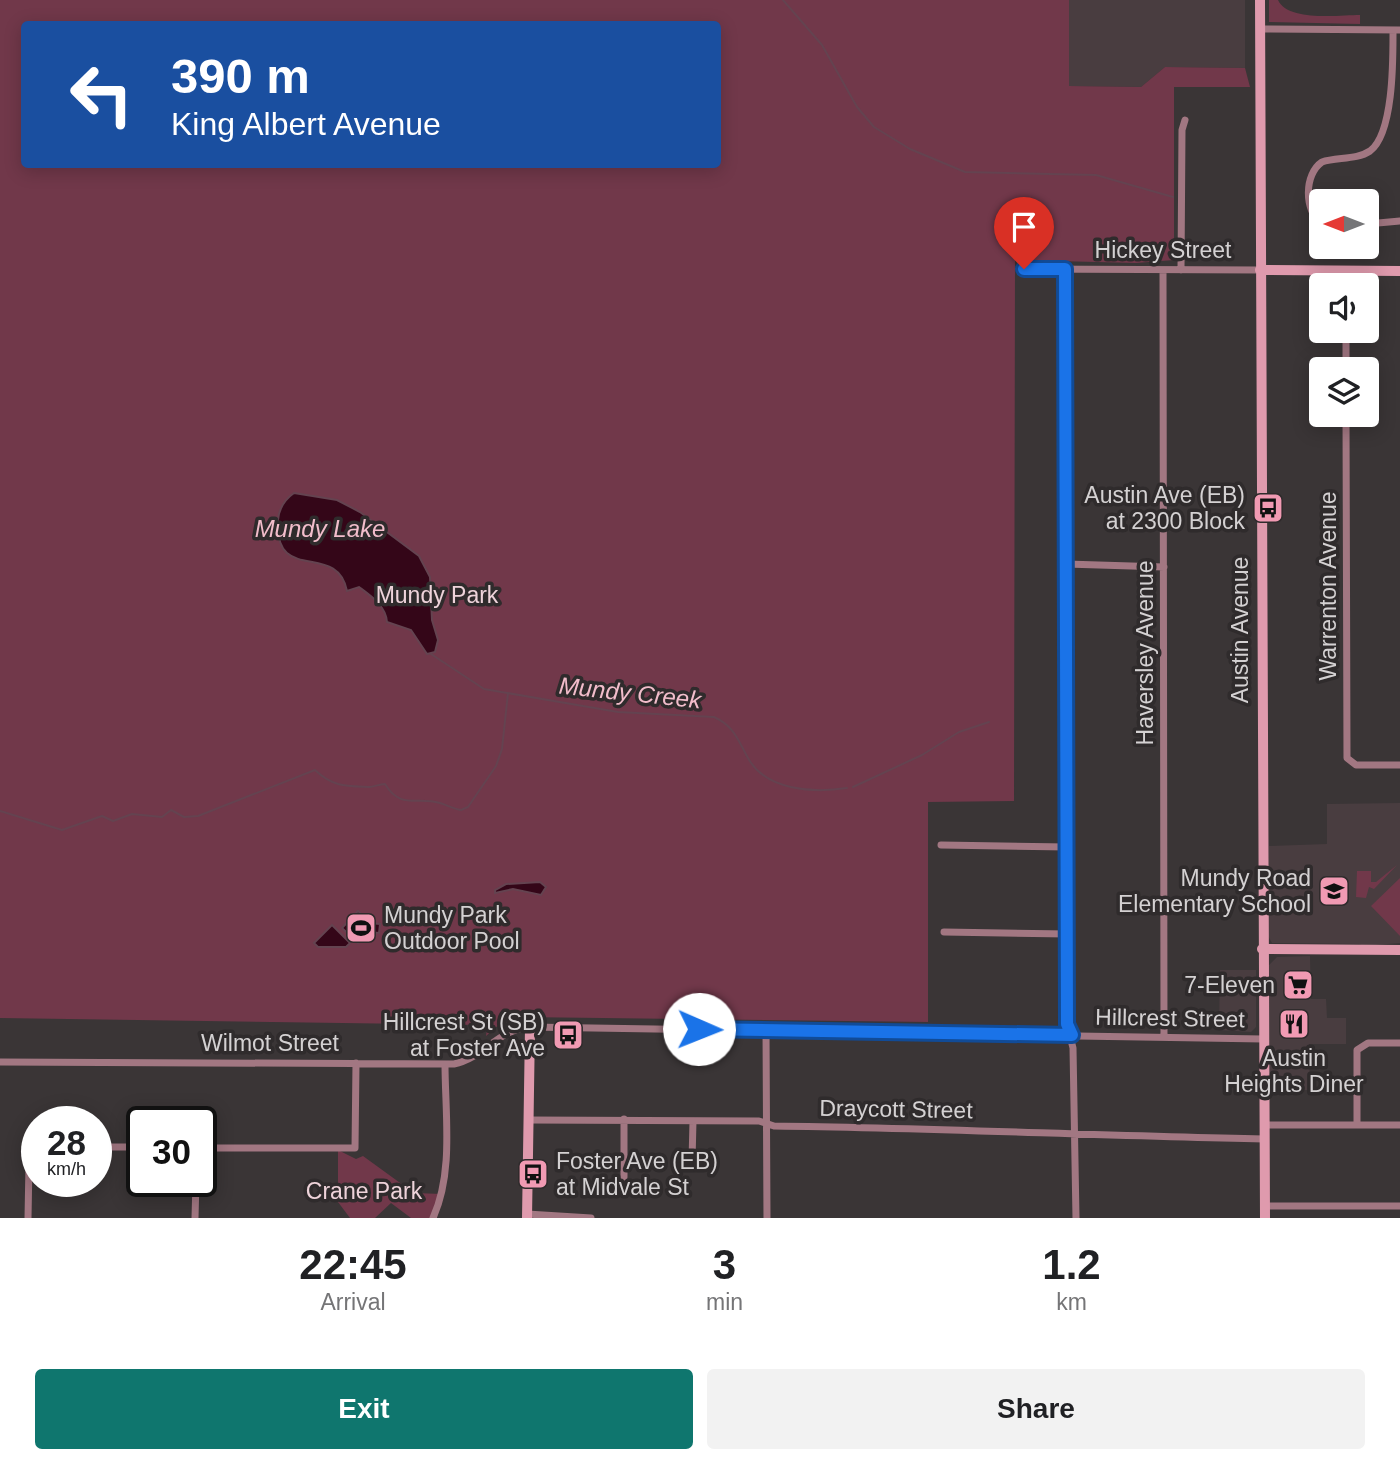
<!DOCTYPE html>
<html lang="en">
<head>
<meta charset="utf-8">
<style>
  :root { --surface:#fff; --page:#f2f2f2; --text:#202124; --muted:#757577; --accent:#0f766e }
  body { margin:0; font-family:Helvetica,sans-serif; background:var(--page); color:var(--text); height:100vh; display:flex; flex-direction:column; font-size:26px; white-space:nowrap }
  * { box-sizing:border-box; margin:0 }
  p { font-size:23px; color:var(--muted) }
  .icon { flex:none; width:38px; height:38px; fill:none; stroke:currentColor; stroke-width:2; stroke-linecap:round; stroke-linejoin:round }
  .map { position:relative; height:1218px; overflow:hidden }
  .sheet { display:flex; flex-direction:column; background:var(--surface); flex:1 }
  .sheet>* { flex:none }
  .guide { position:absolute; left:21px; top:21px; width:700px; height:147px; border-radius:7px; box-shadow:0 4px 18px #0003; background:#1a4fa0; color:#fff; overflow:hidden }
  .needle { width:46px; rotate:270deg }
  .buttons { position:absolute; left:1309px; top:189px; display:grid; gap:14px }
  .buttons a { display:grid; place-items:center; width:70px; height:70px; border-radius:7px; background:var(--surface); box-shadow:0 4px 18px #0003; font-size:35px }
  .speed { position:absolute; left:21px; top:1106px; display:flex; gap:14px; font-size:35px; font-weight:700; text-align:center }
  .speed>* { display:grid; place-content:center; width:91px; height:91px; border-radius:50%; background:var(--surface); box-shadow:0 4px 18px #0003; line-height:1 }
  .speed small { font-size:18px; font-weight:400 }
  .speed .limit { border:4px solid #111; border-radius:10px; background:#fff; color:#111 }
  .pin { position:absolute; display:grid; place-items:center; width:60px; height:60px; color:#fff; margin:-72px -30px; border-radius:50% 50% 50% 0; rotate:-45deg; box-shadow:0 0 7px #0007 }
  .pin .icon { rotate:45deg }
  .me { position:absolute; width:77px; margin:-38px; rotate:91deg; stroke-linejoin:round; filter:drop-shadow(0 0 5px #0008) }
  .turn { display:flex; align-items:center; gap:24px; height:147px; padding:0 35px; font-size:32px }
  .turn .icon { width:91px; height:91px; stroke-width:2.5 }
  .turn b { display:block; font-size:49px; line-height:60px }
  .eta { display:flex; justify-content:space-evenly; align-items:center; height:119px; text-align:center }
  .eta b { font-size:42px; font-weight:600; line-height:49px }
  .button { display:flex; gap:14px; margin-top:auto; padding:14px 35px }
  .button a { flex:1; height:80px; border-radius:7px; background:var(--accent); color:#fff; font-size:28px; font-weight:600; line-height:80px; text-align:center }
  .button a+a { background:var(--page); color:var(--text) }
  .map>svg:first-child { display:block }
  .built { fill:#493d40 }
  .green { fill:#71384a; fill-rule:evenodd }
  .water { fill:#340618; stroke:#644350; stroke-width:2 }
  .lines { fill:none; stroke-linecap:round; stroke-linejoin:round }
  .stream { stroke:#644350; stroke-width:2 }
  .street { stroke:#a27782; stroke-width:7 }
  .secondary { stroke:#df9aad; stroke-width:10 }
  .route-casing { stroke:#114b97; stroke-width:18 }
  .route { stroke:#1a73e8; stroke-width:12 }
  .labels { text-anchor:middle; stroke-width:7; stroke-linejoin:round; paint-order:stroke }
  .street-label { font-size:23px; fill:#d4d1d2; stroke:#2f2b2c }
  .poi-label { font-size:23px; fill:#d4d1d2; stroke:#2f2b2c; text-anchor:end }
  .park-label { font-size:23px; fill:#eed3da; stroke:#2f2b2c }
  .water-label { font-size:24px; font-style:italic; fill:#f2bdcb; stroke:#2f2b2c }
</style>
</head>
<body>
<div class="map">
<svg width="1400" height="1218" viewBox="0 0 1400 1218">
  <rect width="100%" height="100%" fill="#3a3536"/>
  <path class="built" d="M1069 0H1245V68L1165 67 1141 87 1069 86Z
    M1400 803V943L1364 946 1359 944 1272 943 1268 936 1269 846 1327 844V804Z
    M1310 956 1311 999H1326L1327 1018H1346V1044H1309L1310 1090 1270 1091 1269 965 1277 957Z
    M1220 970H1256V1027L1251 1032 1219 1030Z"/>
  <path class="green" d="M0 0H1069V86L1141 87 1165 67 1245 68 1250 87H1174V260L1136 263 1015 260 1014 801 928 802V1022L520 1017 502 1022 486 1036 487 1029 482 1025 0 1018ZM24 24H718V164H24Z
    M1269 0H1278C1288 22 1339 15 1360 15V24L1269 22Z
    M1397 865 1374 889 1369 887 1366 898 1356 897 1357 871H1371V882H1376Z
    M1400 878V936L1371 906Z
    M338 1150 356 1159 363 1156 414 1193 442 1194 433 1218H411L391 1203 375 1218H350L338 1202Z"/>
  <path class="water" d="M294 493 337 500 360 512 419 556 430 577 432 620 438 640 435 652 427 654 411 630 387 622C386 606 371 596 359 587L347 591C337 540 274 586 278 520 279 508 284 500 294 493Z
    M540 882 546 887 541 895 513 889 495 893V890L506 884Z
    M358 911 370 923 380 924 379 933 369 932 358 943 342 928Z
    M332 925 350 943 346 947H318L314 943Z"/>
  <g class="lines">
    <path class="stream" d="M783 0 822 45 857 107 874 127 910 149 965 172 1096 175 1173 197
      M431 654 484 689 618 712 714 717C734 726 738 740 748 758 766 791 814 793 847 788
      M853 787 922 755 959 732 989 722
      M0 811 62 830 102 816 113 821 132 814 162 817 171 810 184 817 198 816 315 770C333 787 346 786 369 787 374 787 379 784 385 784 401 810 416 796 440 803 447 805 453 809 461 810L468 807 496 766 502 749 508 693"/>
    <path class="street" d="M1260 29 1400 30
      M1321 223C1304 211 1304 174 1322 162 1336 157 1357 160 1370 151 1394 133 1393 57 1393 30
      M1367 224 1400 221
      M1024 269 1260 270
      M1065 269 1067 1024 1073 1048 1076 1218
      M1163 270 1164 1036
      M1181 270 1182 130 1185 120
      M1345 271 1346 285
      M1346 331V369
      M1346 415 1347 758 1356 765H1400
      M1066 564 1164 567
      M941 845 1067 847
      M944 932 1067 934
      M766 1030 767 1218
      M0 1062 454 1064C484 1058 498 1029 530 1027L1263 1039
      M529 1120 759 1121 774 1126C938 1128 1100 1136 1264 1139
      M1264 1125H1400
      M1357 1125V1050L1368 1043H1400
      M96 1147H142
      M201 1148H355L356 1063
      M692 1161 693 1121
      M624 1177V1119
      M1265 1206H1400
      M527 1214 591 1218
      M28 1218 29 1164 37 1148
      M195 1218 196 1181
      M433 1218C454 1172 445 1113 445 1064"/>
    <path class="secondary" d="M1260 0 1265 1218
      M1260 270 1400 271
      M1262 949 1400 950
      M527 1218 530 1027"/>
  </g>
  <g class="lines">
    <g class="route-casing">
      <path id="route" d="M699 1029 1072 1035 1067 1024 1065 269H1024"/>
    </g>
    <use href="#route" class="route"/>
  </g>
  <defs>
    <g id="bus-square" transform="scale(1.575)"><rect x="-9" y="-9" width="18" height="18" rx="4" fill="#f19ab3" stroke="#2f2b2c"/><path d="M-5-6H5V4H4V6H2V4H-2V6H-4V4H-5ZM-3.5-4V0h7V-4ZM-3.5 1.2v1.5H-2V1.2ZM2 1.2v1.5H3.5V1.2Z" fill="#111"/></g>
    <g id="school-square" transform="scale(1.575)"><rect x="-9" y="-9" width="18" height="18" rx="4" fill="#f19ab3" stroke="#2f2b2c"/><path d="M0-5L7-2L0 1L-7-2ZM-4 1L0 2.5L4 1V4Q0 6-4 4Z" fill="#111"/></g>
    <g id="stadium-square" transform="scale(1.575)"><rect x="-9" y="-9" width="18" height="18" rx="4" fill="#f19ab3" stroke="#2f2b2c"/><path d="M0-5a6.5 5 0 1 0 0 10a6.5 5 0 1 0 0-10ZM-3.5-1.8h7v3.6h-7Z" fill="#111"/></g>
    <g id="supermarket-square" transform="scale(1.575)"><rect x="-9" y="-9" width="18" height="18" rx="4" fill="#f19ab3" stroke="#2f2b2c"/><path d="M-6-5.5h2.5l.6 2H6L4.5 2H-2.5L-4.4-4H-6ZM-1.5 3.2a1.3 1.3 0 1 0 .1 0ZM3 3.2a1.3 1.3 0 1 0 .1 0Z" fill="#111"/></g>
    <g id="restaurant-square" transform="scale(1.575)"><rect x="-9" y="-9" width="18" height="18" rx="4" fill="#f19ab3" stroke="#2f2b2c"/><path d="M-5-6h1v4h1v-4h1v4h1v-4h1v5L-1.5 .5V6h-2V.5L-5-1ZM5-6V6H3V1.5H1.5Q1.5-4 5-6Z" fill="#111"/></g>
  </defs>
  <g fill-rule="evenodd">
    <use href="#bus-square" x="1268" y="508"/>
    <use href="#school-square" x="1334" y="891"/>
    <use href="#stadium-square" x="361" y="928"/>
    <use href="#supermarket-square" x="1298" y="985"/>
    <use href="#restaurant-square" x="1294" y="1024"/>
    <use href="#bus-square" x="568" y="1035"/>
    <use href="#bus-square" x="533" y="1174"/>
  </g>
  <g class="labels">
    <g class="street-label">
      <text x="1163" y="258">Hickey Street</text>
      <text transform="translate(1328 586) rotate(-90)" y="8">Warrenton Avenue</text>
      <text transform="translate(1240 630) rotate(-90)" y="8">Austin Avenue</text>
      <text transform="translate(1145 653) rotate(-90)" y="8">Haversley Avenue</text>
      <text transform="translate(1170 1018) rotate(1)" y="8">Hillcrest Street</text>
      <text x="270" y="1051">Wilmot Street</text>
      <text transform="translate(896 1109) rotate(1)" y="8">Draycott Street</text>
    </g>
    <g class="poi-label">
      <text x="1245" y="503">Austin Ave (EB)<tspan x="1245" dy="26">at 2300 Block</tspan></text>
      <text x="1311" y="886">Mundy Road<tspan x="1311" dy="26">Elementary School</tspan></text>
      <text x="384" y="923" text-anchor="start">Mundy Park<tspan x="384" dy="26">Outdoor Pool</tspan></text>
      <text x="1275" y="993">7-Eleven</text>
      <text x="545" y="1030">Hillcrest St (SB)<tspan x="545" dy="26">at Foster Ave</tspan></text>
      <text x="1294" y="1066" text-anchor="middle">Austin<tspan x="1294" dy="26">Heights Diner</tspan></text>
      <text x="556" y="1169" text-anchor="start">Foster Ave (EB)<tspan x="556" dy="26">at Midvale St</tspan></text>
    </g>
    <g class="park-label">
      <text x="437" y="603">Mundy Park</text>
      <text x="364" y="1199">Crane Park</text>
    </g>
    <g class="water-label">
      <text x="320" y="537">Mundy Lake</text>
      <text transform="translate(630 693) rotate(6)" y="8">Mundy Creek</text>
    </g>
  </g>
</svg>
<div class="buttons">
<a><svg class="needle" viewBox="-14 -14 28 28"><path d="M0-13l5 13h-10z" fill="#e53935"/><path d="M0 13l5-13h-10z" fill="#757577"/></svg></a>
<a><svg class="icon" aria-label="sound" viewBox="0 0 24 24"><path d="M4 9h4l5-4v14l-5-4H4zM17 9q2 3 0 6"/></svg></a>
<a><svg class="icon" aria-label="layers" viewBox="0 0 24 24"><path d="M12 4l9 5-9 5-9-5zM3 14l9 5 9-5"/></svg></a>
</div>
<div class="speed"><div>28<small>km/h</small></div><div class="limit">30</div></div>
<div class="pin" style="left:1024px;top:269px;background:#d93025"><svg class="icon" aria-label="arrive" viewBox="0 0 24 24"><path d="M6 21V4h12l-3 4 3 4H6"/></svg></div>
<svg class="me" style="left:699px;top:1029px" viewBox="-20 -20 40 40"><circle r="19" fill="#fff"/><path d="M0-13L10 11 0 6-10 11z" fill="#1a73e8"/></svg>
<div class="guide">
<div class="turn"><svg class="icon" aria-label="left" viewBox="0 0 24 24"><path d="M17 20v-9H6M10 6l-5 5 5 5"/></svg><div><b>390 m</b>King Albert Avenue</div></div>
</div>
</div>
<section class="sheet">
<div class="eta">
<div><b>22:45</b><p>Arrival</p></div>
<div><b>3</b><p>min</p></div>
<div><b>1.2</b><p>km</p></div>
</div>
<div class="button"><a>Exit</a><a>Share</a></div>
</section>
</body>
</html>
